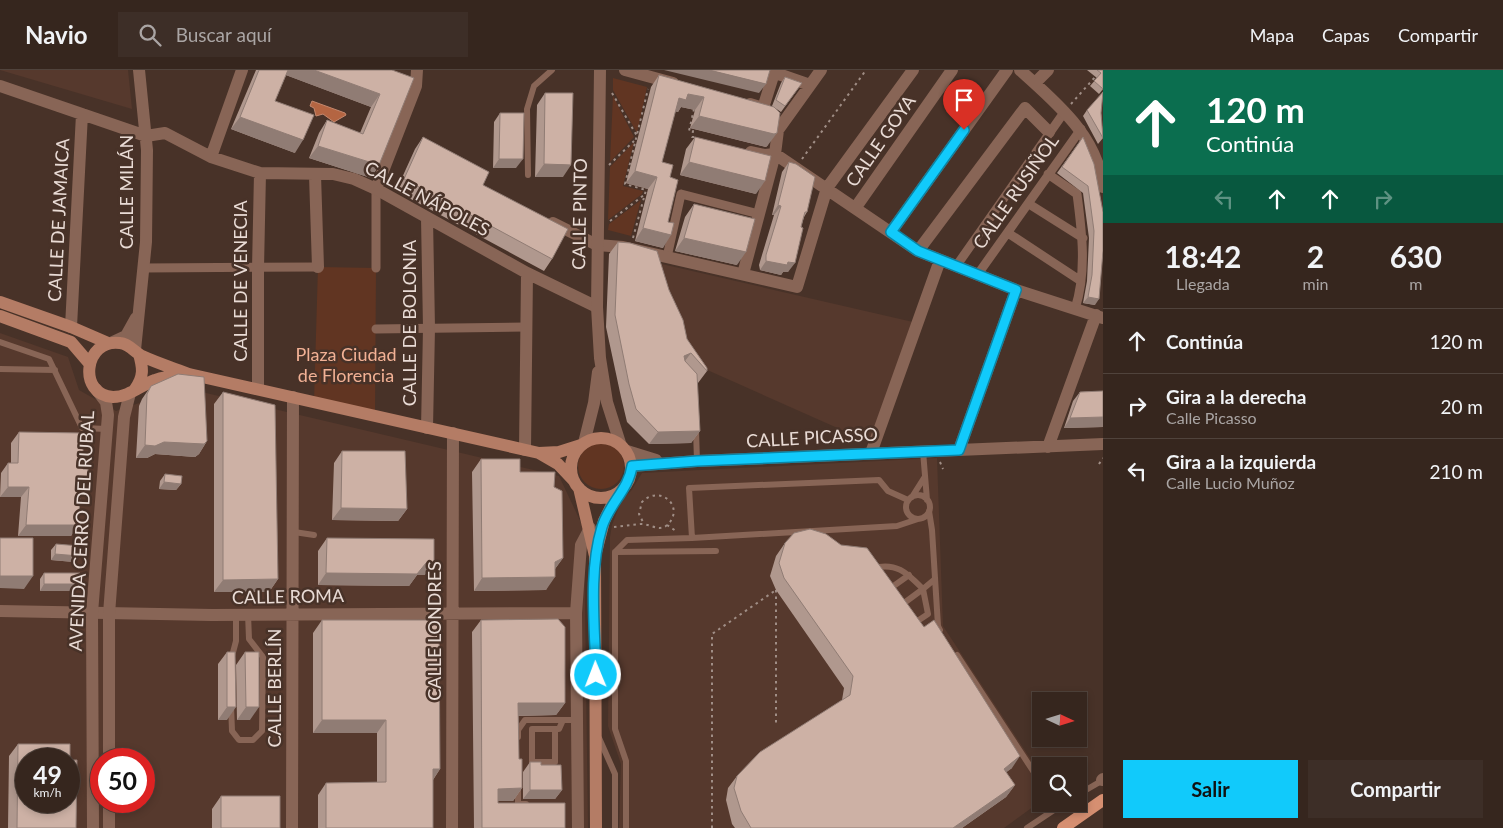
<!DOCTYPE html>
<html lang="es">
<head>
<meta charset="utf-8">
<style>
  :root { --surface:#36261e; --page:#3d2e27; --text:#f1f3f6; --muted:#aaa5a4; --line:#50433c; --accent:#11cafb }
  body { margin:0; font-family:Lato,sans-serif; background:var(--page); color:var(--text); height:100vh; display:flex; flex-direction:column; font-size:19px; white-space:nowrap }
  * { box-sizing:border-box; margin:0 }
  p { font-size:16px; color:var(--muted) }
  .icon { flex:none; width:28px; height:28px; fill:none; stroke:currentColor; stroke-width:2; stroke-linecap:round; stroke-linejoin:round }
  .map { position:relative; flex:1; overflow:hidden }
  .panel { display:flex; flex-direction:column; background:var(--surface); width:400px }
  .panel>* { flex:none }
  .banner { background:#0b6e4f; color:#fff; overflow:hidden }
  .needle { width:32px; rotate:94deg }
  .controls { position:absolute; left:1032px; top:622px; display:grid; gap:10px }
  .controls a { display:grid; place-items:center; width:55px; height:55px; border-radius:0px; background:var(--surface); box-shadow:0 2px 8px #0003,0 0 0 1px var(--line); font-size:25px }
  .speed { position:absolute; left:15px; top:678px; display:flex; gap:10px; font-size:25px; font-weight:700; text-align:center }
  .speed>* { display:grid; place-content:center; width:65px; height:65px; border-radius:50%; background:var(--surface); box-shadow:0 2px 8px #0003,0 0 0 1px var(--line); line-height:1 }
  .speed small { font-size:12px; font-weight:400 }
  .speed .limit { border:8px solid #d22; background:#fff; color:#111 }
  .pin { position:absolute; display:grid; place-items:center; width:42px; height:42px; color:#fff; margin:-51px -21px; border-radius:50% 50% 50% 0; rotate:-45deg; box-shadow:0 0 5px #0007 }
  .pin .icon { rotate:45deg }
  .me { position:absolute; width:55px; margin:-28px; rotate:359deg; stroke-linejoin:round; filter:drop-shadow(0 0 4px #0008) }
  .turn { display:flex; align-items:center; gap:18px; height:105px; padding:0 20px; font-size:22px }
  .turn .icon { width:65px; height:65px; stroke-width:2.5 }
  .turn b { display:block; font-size:35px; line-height:42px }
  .lanes { display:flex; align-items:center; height:48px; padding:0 20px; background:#0003; justify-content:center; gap:25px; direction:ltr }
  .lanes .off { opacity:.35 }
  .eta { display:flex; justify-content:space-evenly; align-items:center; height:85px; text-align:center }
  .eta b { font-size:30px; font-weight:700; line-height:35px }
  .cta { display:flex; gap:10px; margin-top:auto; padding:10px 20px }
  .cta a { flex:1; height:58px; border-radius:0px; background:var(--accent); color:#111; font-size:20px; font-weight:700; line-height:58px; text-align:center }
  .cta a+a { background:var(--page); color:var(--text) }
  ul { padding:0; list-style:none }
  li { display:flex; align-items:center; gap:15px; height:65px; padding:0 20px; border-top:1px solid var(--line) }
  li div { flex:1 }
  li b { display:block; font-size:19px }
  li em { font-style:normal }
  header { display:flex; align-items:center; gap:30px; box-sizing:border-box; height:70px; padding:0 25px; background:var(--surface); border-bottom:1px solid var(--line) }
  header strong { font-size:24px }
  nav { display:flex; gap:28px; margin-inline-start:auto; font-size:18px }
  .search { width:350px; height:45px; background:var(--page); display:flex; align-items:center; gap:12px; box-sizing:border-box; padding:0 18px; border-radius:0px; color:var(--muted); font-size:19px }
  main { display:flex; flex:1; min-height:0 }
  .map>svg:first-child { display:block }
  .built { fill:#56392d; fill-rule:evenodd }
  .green { fill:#613522 }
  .water { fill:#b46542; stroke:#c4886e }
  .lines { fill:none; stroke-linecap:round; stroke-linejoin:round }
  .path { stroke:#a08e86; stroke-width:2; stroke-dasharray:2.5 4; stroke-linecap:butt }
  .service { stroke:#886556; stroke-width:6 }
  .pedestrian { stroke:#886556; stroke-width:9 }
  .minor { stroke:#886556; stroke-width:12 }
  .tertiary { stroke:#886556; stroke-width:12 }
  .secondary { stroke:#b47c65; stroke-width:12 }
  .primary { stroke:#d68f71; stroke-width:12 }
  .wall { fill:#b0988e }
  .shaded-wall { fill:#907c74 }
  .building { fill:#cdb1a5; stroke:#907c74; fill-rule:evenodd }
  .route-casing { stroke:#0b83a3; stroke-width:12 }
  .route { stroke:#11cafb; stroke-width:9 }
  .labels { text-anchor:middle; stroke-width:5; stroke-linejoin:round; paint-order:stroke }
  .street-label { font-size:18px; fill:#e9dbd5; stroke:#483228 }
  .park-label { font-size:18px; fill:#f2b195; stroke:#483228 }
</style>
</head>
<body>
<header>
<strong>Navio</strong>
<div class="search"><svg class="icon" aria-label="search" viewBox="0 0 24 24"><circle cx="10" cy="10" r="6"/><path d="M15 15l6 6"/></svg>Buscar aquí</div>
<nav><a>Mapa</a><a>Capas</a><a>Compartir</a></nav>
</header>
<main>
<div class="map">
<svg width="1103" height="758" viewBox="0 0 1103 758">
  <rect width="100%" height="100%" fill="#483228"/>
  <path class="built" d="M0 0H128L132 39Z
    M653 192 913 252 869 372 687 291Z
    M0 263 68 287 79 320 116 341 145 331 172 315 559 406 584 459 588 758H0ZM26 689H69V731H26ZM101 689H144V731H101Z
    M937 388 943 556 1041 705V731L1004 758H619L621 694 608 656 610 467 612 455 622 429 631 421 642 403Z"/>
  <path class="green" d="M613 8 647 17 637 63 613 20Z
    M613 26 634 67 610 92Z
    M634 72 623 116 643 121 642 124 608 150 610 97Z
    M641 130 631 166 608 160 609 154Z
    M318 197 376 198 375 346 314 332Z
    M578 396a23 23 0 1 1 46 0a23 23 0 1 1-46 0Z"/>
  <path class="water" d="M312 31 345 43 346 45 334 52 323 44 316 46 314 38 310 36Z"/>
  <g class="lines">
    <path class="path" d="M612 23 637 66
      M1071 34 1096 6
      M694 39 689 61H693L692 67H695
      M802 89 866 0
      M609 95 634 71
      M610 151 644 125
      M633 168 646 120 625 114 648 19
      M940 392 943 399
      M1099 394 1103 388
      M667 455 676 461
      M614 457C623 456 632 455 641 454 652 454 661 464 670 452 683 434 659 415 642 432L639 444 644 454
      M776 520V653
      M712 758V564L776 520"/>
    <path class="service" d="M528 105 527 39 534 16 552 0
      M0 272 49 289 82 358 107 359
      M0 299 55 300
      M696 360 697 391
      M923 381 927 430
      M906 437a12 12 0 1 1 24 0a12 12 0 1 1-24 0Z
      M912 427 924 408
      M908 430 888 421 879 410 689 418 692 468 897 456 918 449
      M929 441 932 460 938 556 940 560
      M294 462 314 465
      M615 482 716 481
      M873 498C897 492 907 503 923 519L935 509
      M888 520 909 505
      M900 536 923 519 928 544 913 554
      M957 585 1041 713
      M231 590 236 571V545
      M231 635 232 661 239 670H253L262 661 263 587 249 569 248 544
      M555 659V692H532V659H559L563 650
      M518 667V660L525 650H577
      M599 668 615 704V758
      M518 717V734H526
      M1079 724 1103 710
      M626 758V691L615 659V482L627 470 692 468
      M1027 758 1063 734"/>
    <path class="pedestrian" d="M1048 104 1077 124C1082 162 1087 202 1075 239
      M1029 134 1083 168
      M1008 163 1081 211
      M667 187 681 124 759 144
      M957 195 1065 41
      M144 198 318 197
      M376 198V119
      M978 204 1081 59
      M376 259 526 257"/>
    <path class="minor" d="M625 0 673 13
      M767 0 810 15
      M1020 0C1056 33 1097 65 1103 117
      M1035 13 1048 0
      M0 16 146 66 165 63 211 87 260 103 333 104 354 109 376 119 527 203 597 237
      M750 34 763 38 774 3
      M751 82 765 85 775 84 918 181 1016 220 1103 248
      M211 87 242 0
      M315 105 318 197
      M376 119 416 16 417 0
      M856 137 952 0
      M553 153 597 175 623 177 797 217 827 118 913 0
      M891 162 1007 0
      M918 181 1025 38 1049 62
      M743 204 775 84 778 60 821 0
      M71 257 82 44
      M111 273 126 266 136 248
      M135 280 146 172 147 80 139 0
      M258 319V198L260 103
      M427 358 429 258 427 148
      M1048 377 1096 245
      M525 380 527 203
      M959 380 1016 220
      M627 381 656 390
      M871 383 940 190
      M632 396 697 391 1103 374
      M0 541 212 545 576 543
      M1102 710 1103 709
      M292 758 293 327
      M452 758 453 363
      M578 758 576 543 581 475 590 458"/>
    <path class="tertiary" d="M600 0 597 237 600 288 607 332 620 373
      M584 373 594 333 598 302
      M109 689V544L124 347 130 323
      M109 731V758
      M93 758 92 543 108 345 106 332 96 319"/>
    <path class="secondary" d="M0 232 71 257 108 273
      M0 246 71 272 89 293
      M189 304C178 305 165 306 155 310 141 315 129 327 113 327 77 325 84 268 120 273 130 274 134 282 142 286 157 293 173 298 189 304L539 383 559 382 581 375
      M135 319C144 307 143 298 139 284
      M571 398a30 30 0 1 1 60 0a30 30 0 1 1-60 0Z
      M539 383 558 394 574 411
      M579 418 595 486 596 758
      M596 482 604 451 618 423"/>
    <path class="primary" d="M1063 758 1103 730"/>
  </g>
  <path class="wall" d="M256 0H392L379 95 371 108 309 88 319 63 327 50 360 63 371 37 286 5 275 31 295 83 231 59Z
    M1087 0H1103V19L1099 24 1090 16 1097 8Z
    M659 5 774 37 768 75 766 77 690 58 695 40 681 37 678 42 675 41 662 92 670 107 668 152 663 178 635 171 648 119 626 113 651 17Z
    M785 7 802 13 781 42 772 36 781 13Z
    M545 23 563 107H535L537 35Z
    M1087 40 1101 43 1103 68 1098 74 1083 46Z
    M500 43 516 98H493L494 52Z
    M423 67 483 115 552 189 544 201 396 121 415 79Z
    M695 67 756 124 680 105 686 79Z
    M1083 67 1094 94 1095 235 1083 233 1087 211 1089 168 1083 123 1057 103Z
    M789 92 807 142 804 147 788 202H783L781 205 760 200 759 195 774 145H772L782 102Z
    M694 134 737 195 675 181 685 147Z
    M618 172 669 220 687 269 707 301 698 313 697 312 700 361 691 373 649 374 627 352 621 327 606 257 609 184Z
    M151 316 207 371 199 384 195 387 155 384 147 388H136L139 336 142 329Z
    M1103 321V357L1064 358 1073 331 1080 322Z
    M223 322 278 509 269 522H214V334Z
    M19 362 83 399 87 418 80 428 78 455 71 466H18L21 427H0L1 403 8 393H11V373Z
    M342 381 407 439 398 451 332 450 334 393Z
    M481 389 520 402 554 417 563 488 555 499 546 520 474 521 472 402Z
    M165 404 181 414 176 420 159 419 160 411Z
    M327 468 425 505H417L409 516 318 515V481Z
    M785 473 1012 698 1006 702 1015 715 1006 727 962 758H735L732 754 726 730 728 718 737 706 842 630 844 618 776 520 770 506 776 486Z
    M56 474 79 486 74 492 51 490V480Z
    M44 503 75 521H40V509Z
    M322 550 440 699 433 710V758H318V725L326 713 377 712V663H313V563Z
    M481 550 565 633 556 645 518 646 519 689 522 718 513 731H498V733L565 758H474L472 562Z
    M227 582V650H218V594Z
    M245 582 250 650H237L236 595Z
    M18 674 70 690 76 758H8L9 686Z
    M530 692 562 720 555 729H523V702Z
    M221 726 280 758H212V739Z"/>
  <path class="shaded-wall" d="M286 0H314L380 24 371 37 283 4Z
    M664 0H709L766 14 759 23Z
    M688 24 704 27 695 40 681 37 678 42 670 40 679 28Z
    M699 46 777 63 768 75 766 77 690 58Z
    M240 47 303 70 295 83 231 59Z
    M318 76 379 95 371 108 309 88Z
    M499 89H523L516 98H493Z
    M689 92 765 111 756 124 680 105Z
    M544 94 571 95 563 107H535Z
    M635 101 657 107 648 119 626 113Z
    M778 135 781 136 774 145H772Z
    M643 158 671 165 663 178 635 171Z
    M684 168 746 182 737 195 675 181Z
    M766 191 788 192 795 193 788 202H783L781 205 760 200Z
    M1088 227 1099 229 1095 235 1083 233Z
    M691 283 682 295 684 286Z
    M1103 347V357L1064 358 1070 348Z
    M700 361 691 373 649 374 658 362Z
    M207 371 199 384 195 387 155 384 147 388H136L145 375 164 372Z
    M164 412 181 414 176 420 159 419Z
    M8 417H29L21 427H0Z
    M81 418H87L80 428Z
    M341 438 407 439 398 451 332 450Z
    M26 455H78L71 466H18Z
    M55 484 79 486 74 492 51 490Z
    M563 488 554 500 555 492Z
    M426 493H434L425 505H417L409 516 318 515 326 503Z
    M0 506H33L24 519 0 518Z
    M555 507 546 520 474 521 482 508Z
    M278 509 269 522H214L223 510Z
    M44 514H79L75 521H40Z
    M518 633H565L556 645 510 646Z
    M227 637H236L227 650H218Z
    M246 637H259L250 650H237Z
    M322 650H386L377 663H313Z
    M1020 686 1012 698 995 711 1004 699Z
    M433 699H440L432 711Z
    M1015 715 1006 727 962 758H953Z
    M522 718 513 731H489L498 719Z
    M530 720H562L555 729H523Z"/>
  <path class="building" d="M259 0H288L275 31 314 45 303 70 240 47Z
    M314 0H392L414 8 379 95 318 76 327 50 363 64 380 24Z
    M709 0H770L766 14Z
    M1097 0H1103V19L1094 11 1101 3Z
    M659 5 774 37 780 43 777 63 774 64 699 46 704 27 688 24 686 30 679 28 662 92 673 95 670 107 678 110 668 152 674 153 671 165 643 158 657 107 635 101Z
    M785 7 802 13 785 36 776 30Z
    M1103 22 1101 43 1103 68 1087 40Z
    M545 23H573L571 95 544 94Z
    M500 43H524L523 89H499Z
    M423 67 489 102 483 115 568 159 552 189 404 109Z
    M695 67 771 86 765 111 689 92Z
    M1083 67 1094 94 1103 142V181L1099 229 1088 227 1092 205 1094 161 1088 116 1062 97Z
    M789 92 796 94 815 107 807 142H805L803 149 801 157 803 158 795 193 788 192 787 195 766 191V185L781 136 778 135Z
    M694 134 755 149 746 182 684 168Z
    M618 172 630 173 657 181 669 220 683 250 687 269 707 298V301L691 283 684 286 685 291 697 304 700 361 658 362 636 339 629 314 615 245Z
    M178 304 204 307 207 371 204 374 164 372 155 376 145 375 147 324 151 316Z
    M1103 321V347L1070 348 1080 322Z
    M223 322 275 335 278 509 223 510Z
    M19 362 83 363V399H88L87 418H81L78 455H26L29 417H8V393H18Z
    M342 381H405L407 439 341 438Z
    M481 389H520V402H555L554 417 562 421 563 488 555 492V507L482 508Z
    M165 404 182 406 181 414 164 412Z
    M810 459 826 464 841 475 867 478 924 557 934 550 1020 686 1004 699 1015 715 953 758H751L741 741 734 718 737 706 760 682 850 625 853 606 784 508 779 493 785 473 794 463Z
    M0 468H33V506H0Z
    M327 468 434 469V493H426L417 504 326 503Z
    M56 474 80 476 79 486 55 484Z
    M44 503H80L79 514H44Z
    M558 549 565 557V633H518L519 689H522V718L498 719V733H565V758H482L481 550Z
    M322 550H439L440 699H433V758H326V713L386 712V650H322Z
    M227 582H235L236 637H227Z
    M245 582H259V637H246Z
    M18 674H70V690H77L76 758H17ZM26 689H69V731H26Z
    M530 692H541V695H561L562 720H530Z
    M221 726H280V758H221Z"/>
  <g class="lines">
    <g class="route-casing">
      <path id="route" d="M596 605C595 557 588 503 602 457 609 434 629 419 632 396L697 391 959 380 1016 220 918 181 891 162 964 60"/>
    </g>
    <use href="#route" class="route"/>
  </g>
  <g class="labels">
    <g class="street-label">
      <text transform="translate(881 71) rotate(-55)" y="6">CALLE GOYA</text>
      <text transform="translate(127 122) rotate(-90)" y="6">CALLE MILÁN</text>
      <text transform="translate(1016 122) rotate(-55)" y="6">CALLE RUSIÑOL</text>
      <text transform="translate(427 129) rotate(28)" y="6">CALLE NÁPOLES</text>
      <text transform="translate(580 144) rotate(-89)" y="6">CALLE PINTO</text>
      <text transform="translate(59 150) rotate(-87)" y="6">CALLE DE JAMAICA</text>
      <text transform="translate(241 211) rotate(-90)" y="6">CALLE DE VENECIA</text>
      <text transform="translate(410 253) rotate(-90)" y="6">CALLE DE BOLONIA</text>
      <text transform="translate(812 368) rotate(-3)" y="6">CALLE PICASSO</text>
      <text transform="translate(82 461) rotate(-87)" y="6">AVENIDA CERRO DEL RUBAL</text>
      <text transform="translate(288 527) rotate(-1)" y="6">CALLE ROMA</text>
      <text transform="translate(435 561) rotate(-90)" y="6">CALLE LONDRES</text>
      <text transform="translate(275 618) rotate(-90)" y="6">CALLE BERLÍN</text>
    </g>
    <g class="park-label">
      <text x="346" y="291">Plaza Ciudad<tspan x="346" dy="21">de Florencia</tspan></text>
    </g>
  </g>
</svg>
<div class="controls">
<a><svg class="needle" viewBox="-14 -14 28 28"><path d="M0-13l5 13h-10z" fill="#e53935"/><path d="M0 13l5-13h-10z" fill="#aaa5a4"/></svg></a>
<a><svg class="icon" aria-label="search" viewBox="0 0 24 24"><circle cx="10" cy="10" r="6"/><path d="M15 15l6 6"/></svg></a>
</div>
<div class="speed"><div>49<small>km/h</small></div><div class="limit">50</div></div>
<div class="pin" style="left:964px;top:60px;background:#d93025"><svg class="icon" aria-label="arrive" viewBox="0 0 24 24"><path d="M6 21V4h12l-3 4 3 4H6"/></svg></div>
<svg class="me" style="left:596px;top:605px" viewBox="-20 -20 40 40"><circle r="17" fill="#11cafb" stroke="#fff" stroke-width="3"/><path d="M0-11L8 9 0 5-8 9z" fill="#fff"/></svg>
</div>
<section class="panel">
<div class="banner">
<div class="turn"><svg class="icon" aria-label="ahead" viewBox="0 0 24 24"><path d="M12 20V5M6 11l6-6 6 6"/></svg><div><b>120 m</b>Continúa</div></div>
<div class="lanes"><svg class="icon off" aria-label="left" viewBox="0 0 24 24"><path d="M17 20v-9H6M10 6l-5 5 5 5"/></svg><svg class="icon" aria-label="ahead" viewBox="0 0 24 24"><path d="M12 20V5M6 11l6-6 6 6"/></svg><svg class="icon" aria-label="ahead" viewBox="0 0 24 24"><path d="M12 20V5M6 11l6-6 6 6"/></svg><svg class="icon off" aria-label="right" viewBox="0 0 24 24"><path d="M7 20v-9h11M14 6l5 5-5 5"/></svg></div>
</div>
<div class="eta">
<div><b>18:42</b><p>Llegada</p></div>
<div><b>2</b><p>min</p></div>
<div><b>630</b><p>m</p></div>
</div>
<ul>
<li><svg class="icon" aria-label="ahead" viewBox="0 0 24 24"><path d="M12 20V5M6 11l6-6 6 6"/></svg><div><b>Continúa</b></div><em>120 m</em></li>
<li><svg class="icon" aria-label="right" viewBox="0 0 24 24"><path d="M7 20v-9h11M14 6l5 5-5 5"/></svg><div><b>Gira a la derecha</b><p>Calle Picasso</p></div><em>20 m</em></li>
<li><svg class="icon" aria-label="left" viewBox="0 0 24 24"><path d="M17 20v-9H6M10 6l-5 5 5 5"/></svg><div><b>Gira a la izquierda</b><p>Calle Lucio Muñoz</p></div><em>210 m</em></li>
</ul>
<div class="cta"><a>Salir</a><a>Compartir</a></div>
</section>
</main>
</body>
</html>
